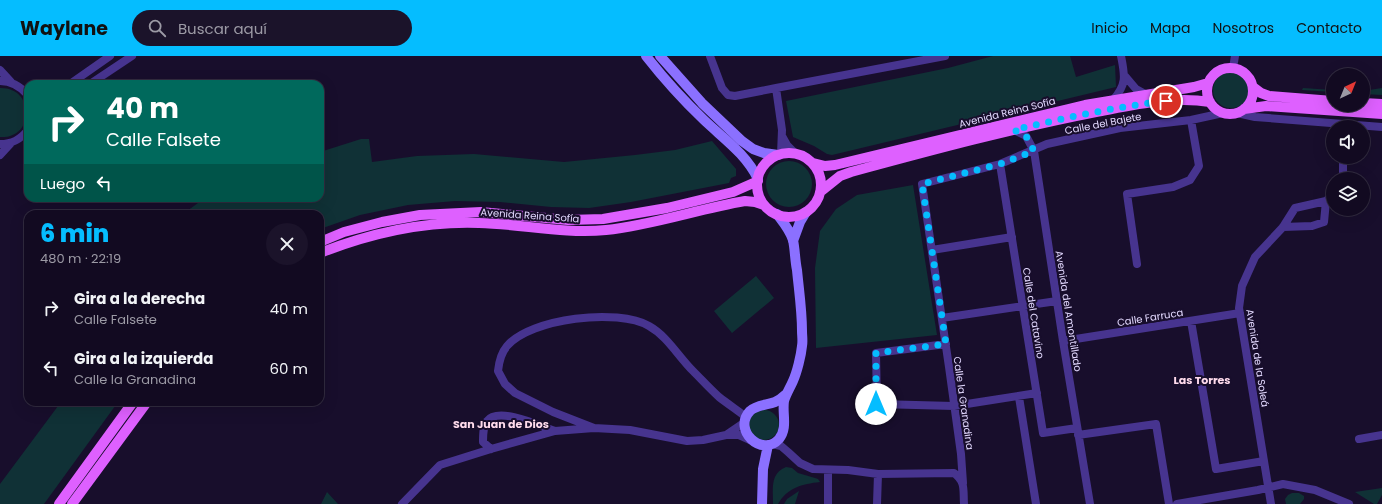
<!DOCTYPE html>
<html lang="es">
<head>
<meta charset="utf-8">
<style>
  :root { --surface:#120a21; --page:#1b132a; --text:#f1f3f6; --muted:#9c9aa5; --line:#312b3f; --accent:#05bdff }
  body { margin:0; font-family:Poppins,sans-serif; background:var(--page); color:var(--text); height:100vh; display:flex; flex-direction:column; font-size:15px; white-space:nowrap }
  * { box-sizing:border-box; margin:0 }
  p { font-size:13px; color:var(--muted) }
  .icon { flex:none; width:22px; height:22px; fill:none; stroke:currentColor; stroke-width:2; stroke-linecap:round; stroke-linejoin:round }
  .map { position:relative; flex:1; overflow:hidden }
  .side { position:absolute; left:24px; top:154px; width:300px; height:196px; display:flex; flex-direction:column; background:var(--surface); border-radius:12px; box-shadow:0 4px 16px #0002,0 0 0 1px var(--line) }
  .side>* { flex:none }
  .banner { position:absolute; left:24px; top:24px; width:300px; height:122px; border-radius:12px; box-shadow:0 4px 16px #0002,0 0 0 1px var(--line); background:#00695c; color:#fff; overflow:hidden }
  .needle { width:26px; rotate:43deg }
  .fabs { position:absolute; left:1326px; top:12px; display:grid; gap:8px }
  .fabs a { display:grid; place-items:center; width:44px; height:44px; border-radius:50%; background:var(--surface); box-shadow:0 4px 16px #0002,0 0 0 1px var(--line); font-size:20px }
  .pin { position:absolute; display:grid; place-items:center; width:34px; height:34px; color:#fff; margin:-17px; border:2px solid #fff; border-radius:50%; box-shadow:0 1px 4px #0007 }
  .me { position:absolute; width:44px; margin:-22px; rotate:0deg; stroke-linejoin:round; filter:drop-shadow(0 0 3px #0008) }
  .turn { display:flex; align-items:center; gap:14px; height:84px; padding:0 16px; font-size:18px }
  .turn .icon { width:52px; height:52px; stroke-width:2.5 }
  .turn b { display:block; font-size:28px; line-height:34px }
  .then { display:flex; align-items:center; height:38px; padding:0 16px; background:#0003; gap:8px; font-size:15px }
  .round { display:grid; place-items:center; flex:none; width:42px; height:42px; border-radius:21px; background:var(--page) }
  .overview { display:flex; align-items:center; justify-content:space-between; height:68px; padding:0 16px }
  h1 { font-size:24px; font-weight:800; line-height:30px; color:var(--accent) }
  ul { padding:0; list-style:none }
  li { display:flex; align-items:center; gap:12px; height:60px; padding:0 16px }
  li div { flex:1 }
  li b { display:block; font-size:15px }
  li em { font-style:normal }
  header { display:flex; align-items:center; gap:24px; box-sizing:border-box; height:56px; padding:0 20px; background:var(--accent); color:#111 }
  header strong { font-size:19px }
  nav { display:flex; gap:22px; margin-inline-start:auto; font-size:14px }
  .search { width:280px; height:36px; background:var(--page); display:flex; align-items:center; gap:10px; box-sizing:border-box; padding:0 14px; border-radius:22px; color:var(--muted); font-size:15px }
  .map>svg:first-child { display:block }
  .green { fill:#103136 }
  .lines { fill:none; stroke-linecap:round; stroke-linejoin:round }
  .street { stroke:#47348f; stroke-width:8 }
  .secondary { stroke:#8b70ff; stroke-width:10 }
  .primary { stroke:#de60ff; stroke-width:10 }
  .route { stroke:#05bdff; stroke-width:7; stroke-dasharray:0 12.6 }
  .labels { text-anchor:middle; stroke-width:4; stroke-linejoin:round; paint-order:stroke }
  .street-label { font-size:10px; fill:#e3d9ff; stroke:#180e2c }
  .neighbourhood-label { font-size:11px; font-weight:bold; fill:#ffdbec; stroke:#180e2c }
</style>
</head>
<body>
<header>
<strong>Waylane</strong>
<div class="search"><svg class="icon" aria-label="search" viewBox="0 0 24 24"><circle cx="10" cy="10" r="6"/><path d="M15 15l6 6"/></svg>Buscar aquí</div>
<nav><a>Inicio</a><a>Mapa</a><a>Nosotros</a><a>Contacto</a></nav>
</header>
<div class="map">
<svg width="1382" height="448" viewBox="0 0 1382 448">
  <rect width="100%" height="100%" fill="#180e2c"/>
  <path class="green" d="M993 0H1070L1076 21 1115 9 1116 31 832 99 827 98 814 90 793 81 786 45 948 12Z
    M1213 34a18 18 0 1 1 36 0a18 18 0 1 1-36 0Z
    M0 32C35 31 35 83 0 81Z
    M1303 32 1333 34V36L1302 34Z
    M1382 32V39L1363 38V35Z
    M361 83H369L372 106 417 100 474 98 564 106 635 99 675 94 712 85 736 113V120L731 122 729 127 631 146 589 152 551 151 500 146 455 145 408 149 360 159 320 173V158H183L198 147 209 142H320V96Z
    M766 128a23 23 0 1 1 46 0a23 23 0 1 1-46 0Z
    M913 129 937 279 816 292 815 212 820 175 836 153 857 139Z
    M756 220 774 242 732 277 714 255Z
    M61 346H118L44 448H0V428Z
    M749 369a15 15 0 1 1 30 0a15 15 0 1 1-30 0Z
    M786 411 792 412 798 417 815 422 818 423 820 426C802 428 787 432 778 448H773C773 433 770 417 786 411Z
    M1382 432V439L1377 448H1374L1355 436Z
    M799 435 795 448H784L787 443Z
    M327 436 338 448H321Z
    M1292 437H1299L1304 440V443L1300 448H1286L1285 443 1288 439Z"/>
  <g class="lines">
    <path class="street" d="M710 0 722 32 728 39 735 40 776 32 782 74 781 98
      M1233 12 1235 0
      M0 14 11 26
      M1125 20 1136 33 1147 39
      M0 25C12 25 20 30 28 39
      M70 28 110 0
      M90 28 132 0
      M776 32 945 0
      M1113 44C1127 28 1125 20 1121 0
      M1237 57 1255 61 1382 71
      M1014 74 1026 80 1034 95 1063 285 1090 448
      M782 80 787 89 795 97
      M0 88C12 88 20 84 28 74
      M0 99 11 87
      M1000 108 1043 377 1077 372
      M1343 123V101
      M1283 171 1312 170 1324 166 1326 145 1333 138
      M932 194 1012 181
      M1137 208 1127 138 1173 131 1190 124 1199 110 1191 64
      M942 262 1057 245
      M1191 265 1216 413 1264 405
      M1063 285 1240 257
      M946 288 876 297 877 348 954 350 1037 337
      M1019 341 1036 448
      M594 372 553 356 515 337 505 328 498 315C499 305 501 297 507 290 531 262 618 252 649 270 667 280 678 300 693 315 702 324 710 333 719 341 728 348 737 354 746 361
      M727 379H739L750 384
      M1078 379 1156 368 1169 448
      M1359 383 1382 379
      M772 388 781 390 788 396 800 407 813 413 848 414 878 418 954 417C966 426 963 434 964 448
      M491 393 483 386C483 379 483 370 487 365 498 350 541 370 555 375
      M828 414V448
      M963 427 961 398 949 311 922 128 1000 108 1047 88 1120 72 1191 64 1223 57
      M402 448 440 409 491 393 555 375 594 372 630 374 687 385 703 384 726 379 745 366
      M877 448 878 418
      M1177 448 1258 434 1283 428 1315 434 1349 448
      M1271 448 1239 252 1242 230 1255 201 1283 171 1295 152 1326 145"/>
    <path class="secondary" d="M646 0C664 23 683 44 704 64 724 83 746 98 758 123
      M660 0 702 47 742 85 753 93 764 97 778 99
      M777 158C783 166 790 174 793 184 795 193 795 205 797 214 799 235 802 254 802 275 802 280 803 285 802 290 801 300 797 316 793 325 790 332 786 338 784 345 782 358 788 372 779 383 762 402 732 374 750 355 756 349 767 349 775 346 779 344 782 342 785 339
      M793 185 800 166 806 156
      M762 448 763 413 768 389"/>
    <path class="primary" d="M1207 35a23 23 0 1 1 46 0a23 23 0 1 1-46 0Z
      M1253 31 1261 37 1269 40 1333 45
      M1363 47 1382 48
      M1244 53 1266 50 1382 58
      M757 129a32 32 0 1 1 64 0a32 32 0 1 1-64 0Z
      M813 107 825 110 835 109 1085 49 1194 31 1208 27
      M820 136 840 120 851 116C932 94 1014 72 1096 56 1134 49 1172 40 1210 46
      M320 186 344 176 382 166 420 159 481 156 568 164 603 163 667 152 733 136 758 125
      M320 197C371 177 424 165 479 167 522 168 563 178 606 174 653 169 698 153 745 145L755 146 764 149
      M59 448 133 346
      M72 448 147 346"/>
  </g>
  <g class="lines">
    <path class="route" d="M876 348V297L946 288 922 128 1000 108 1034 95 1026 80 1014 74C1064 62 1115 51 1166 45"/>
  </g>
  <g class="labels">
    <g class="street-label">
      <text transform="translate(1007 56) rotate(-14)" y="4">Avenida Reina Sofía</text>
      <text transform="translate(1103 67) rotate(-11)" y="4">Calle del Bajete</text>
      <text transform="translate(530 159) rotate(4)" y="4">Avenida Reina Sofía</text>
      <text transform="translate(1069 255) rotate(81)" y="4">Avenida del Amontillado</text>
      <text transform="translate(1034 257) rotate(81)" y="4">Calle del Catavino</text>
      <text transform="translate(1150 261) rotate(-9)" y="4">Calle Farruca</text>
      <text transform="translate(1258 302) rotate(81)" y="4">Avenida de la Soleá</text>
      <text transform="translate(964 347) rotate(82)" y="4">Calle la Granadina</text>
    </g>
    <g class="neighbourhood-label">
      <text x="1202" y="328">Las Torres</text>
      <text x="501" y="372">San Juan de Dios</text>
    </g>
  </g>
</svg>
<div class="fabs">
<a><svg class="needle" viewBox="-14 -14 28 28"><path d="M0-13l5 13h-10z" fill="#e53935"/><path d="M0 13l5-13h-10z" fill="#9c9aa5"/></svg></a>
<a><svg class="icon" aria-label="sound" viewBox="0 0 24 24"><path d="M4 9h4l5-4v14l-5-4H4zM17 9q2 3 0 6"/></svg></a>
<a><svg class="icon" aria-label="layers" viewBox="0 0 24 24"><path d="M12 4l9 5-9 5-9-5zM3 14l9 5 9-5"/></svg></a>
</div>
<div class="pin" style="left:1166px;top:45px;background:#d93025"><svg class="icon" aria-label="arrive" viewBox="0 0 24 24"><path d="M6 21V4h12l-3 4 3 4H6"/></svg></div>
<svg class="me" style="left:876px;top:348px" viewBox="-20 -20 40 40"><circle r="19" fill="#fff"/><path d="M0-13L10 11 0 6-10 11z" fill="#05bdff"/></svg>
<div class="banner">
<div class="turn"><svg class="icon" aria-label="right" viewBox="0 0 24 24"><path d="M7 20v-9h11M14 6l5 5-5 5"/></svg><div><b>40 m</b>Calle Falsete</div></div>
<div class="then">Luego<svg class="icon" aria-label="left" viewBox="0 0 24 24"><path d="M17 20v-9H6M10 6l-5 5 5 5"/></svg></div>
</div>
<section class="side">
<div class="overview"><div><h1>6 min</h1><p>480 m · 22:19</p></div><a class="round"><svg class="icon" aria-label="close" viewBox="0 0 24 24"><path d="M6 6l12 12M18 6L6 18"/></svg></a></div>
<ul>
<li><svg class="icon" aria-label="right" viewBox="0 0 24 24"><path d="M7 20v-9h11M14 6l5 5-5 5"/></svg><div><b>Gira a la derecha</b><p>Calle Falsete</p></div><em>40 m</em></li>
<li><svg class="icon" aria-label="left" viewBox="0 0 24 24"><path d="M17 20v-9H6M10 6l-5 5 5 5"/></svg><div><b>Gira a la izquierda</b><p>Calle la Granadina</p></div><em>60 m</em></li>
</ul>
</section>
</div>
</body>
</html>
